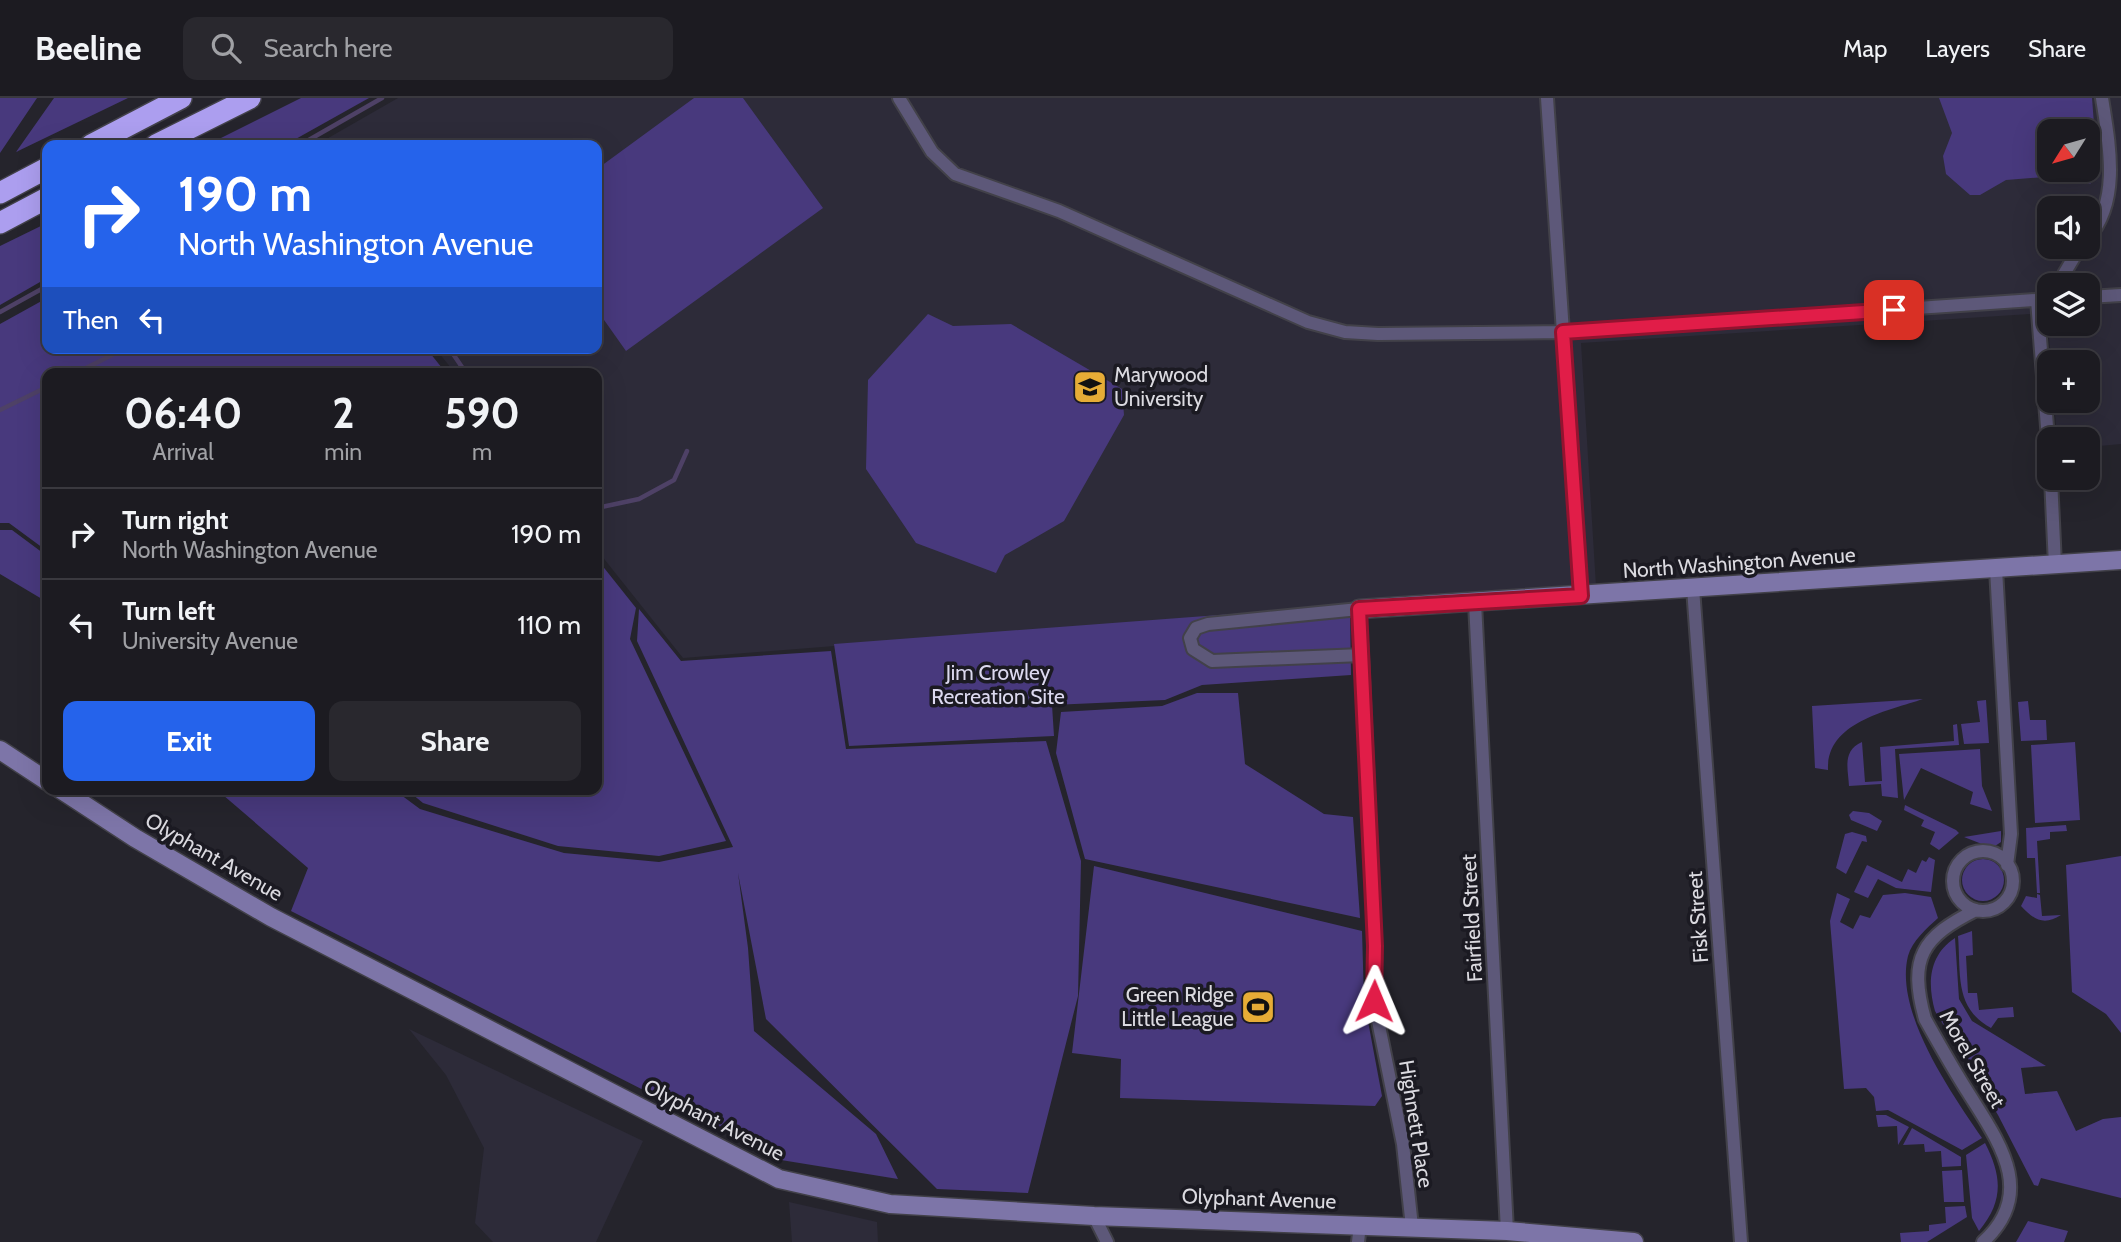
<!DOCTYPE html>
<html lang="en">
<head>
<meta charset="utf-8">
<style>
  :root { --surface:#1c1b21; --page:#29282e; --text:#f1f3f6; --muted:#a0a1a5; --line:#3a393f; --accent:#2563eb }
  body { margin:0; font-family:Cabin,sans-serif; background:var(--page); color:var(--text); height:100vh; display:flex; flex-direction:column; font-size:26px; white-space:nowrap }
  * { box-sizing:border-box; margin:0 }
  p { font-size:23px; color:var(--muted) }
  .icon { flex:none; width:38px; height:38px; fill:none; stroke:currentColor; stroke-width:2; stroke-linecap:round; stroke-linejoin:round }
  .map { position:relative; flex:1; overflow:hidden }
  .side { position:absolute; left:42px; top:270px; width:560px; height:427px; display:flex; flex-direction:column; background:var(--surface); border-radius:14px; box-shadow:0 7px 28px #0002,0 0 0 2px var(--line) }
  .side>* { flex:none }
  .guide { position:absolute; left:42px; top:42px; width:560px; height:214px; border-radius:14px; box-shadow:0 7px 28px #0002,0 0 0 2px var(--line); background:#2563eb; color:#fff; overflow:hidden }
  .needle { width:46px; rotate:233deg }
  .tools { position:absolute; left:2037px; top:21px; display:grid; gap:14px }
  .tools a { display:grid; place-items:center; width:63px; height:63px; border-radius:14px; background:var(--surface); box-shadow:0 7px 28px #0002,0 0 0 2px var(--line); font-size:35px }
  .pin { position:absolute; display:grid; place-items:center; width:60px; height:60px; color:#fff; margin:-30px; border-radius:14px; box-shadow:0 4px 10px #0006 }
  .me { position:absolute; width:77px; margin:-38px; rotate:1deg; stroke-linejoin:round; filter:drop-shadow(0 0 5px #0008) }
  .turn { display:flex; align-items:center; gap:24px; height:147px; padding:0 21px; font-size:32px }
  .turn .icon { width:91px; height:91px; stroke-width:2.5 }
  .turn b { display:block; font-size:49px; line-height:60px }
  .then { display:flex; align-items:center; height:66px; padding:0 21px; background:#0003; gap:14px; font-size:26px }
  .eta { display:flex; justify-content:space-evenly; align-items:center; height:119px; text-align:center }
  .eta b { font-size:42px; font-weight:700; line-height:49px }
  .button { display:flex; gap:14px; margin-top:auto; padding:14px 21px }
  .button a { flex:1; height:80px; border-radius:14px; background:var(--accent); color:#fff; font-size:28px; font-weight:700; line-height:80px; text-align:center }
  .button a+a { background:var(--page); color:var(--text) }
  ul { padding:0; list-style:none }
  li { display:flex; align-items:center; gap:21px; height:91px; padding:0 21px; border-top:2px solid var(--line) }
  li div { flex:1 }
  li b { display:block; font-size:26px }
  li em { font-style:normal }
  header { display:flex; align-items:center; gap:42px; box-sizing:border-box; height:98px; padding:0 35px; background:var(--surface); border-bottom:2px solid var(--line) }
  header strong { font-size:33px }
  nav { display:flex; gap:38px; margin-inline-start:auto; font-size:24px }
  .search { width:490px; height:63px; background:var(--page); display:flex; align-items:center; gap:18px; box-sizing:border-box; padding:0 24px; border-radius:14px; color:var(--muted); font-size:26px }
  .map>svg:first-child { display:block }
  .built { fill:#2d2b39; fill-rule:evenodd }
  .green { fill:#48397d; fill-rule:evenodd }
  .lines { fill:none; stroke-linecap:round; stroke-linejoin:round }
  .stream { stroke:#4e4166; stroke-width:4.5 }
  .street-casing { stroke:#424149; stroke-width:16 }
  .secondary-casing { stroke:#424149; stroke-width:21 }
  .highway-casing { stroke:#424149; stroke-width:24 }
  .street { stroke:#5d5879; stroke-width:12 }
  .secondary { stroke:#7d75a8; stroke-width:18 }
  .highway { stroke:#ac9eef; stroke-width:21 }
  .route-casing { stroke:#92132f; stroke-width:18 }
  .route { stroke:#e11d48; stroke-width:12 }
  .labels { text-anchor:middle; stroke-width:7; stroke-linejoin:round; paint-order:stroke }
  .poi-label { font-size:21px; fill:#dbdae0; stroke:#1b1a22; text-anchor:start }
  .street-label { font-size:21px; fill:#dbdae0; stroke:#1b1a22 }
  .park-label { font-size:21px; fill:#dcd9ef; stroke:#1b1a22 }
</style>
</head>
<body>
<header>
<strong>Beeline</strong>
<div class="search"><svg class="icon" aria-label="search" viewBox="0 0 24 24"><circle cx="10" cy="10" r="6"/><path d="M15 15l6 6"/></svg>Search here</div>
<nav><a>Map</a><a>Layers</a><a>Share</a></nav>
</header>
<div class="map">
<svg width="2121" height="1144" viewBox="0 0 2121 1144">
  <rect width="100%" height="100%" fill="#25242c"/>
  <path class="built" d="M398 0H2121V346L2088 349V341H2057L2054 303H2088V264H2051L2047 215 1581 245 1596 488 683 560 597 452V275H455L435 250H597V47H316ZM2049 33H2088V72H2049ZM2049 110H2088V149H2049ZM2049 187H2088V226H2049Z
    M409 931 643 1043 596 1144H493L475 1125 484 1050 446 977Z
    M789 1104 877 1124 878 1144H792Z"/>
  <path class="green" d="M0 0H37L0 55Z
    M54 0H128L16 54Z
    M301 0H369L285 47H207Z
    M694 0H743L823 110 626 253 597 212V71Z
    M1939 0H2092L2098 79 2090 86 2057 78 2006 82 1980 97H1970L1946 76 1943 58 1952 35ZM2049 33H2088V72H2049Z
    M47 125V180L0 207V148Z
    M47 200V250H426L446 275H47V453L9 425H0V226Z
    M928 216 953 228 1011 226 1122 291 1124 317 1064 423 1005 457 996 475 916 445 866 371 868 282Z
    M0 432H12L47 458V504L0 476Z
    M597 461 636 510 630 541 726 743 659 758 558 748 423 705 406 691H597Z
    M1350 507 1351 577 1202 587 1165 602 1052 607 1054 638 849 648 834 546Z
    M639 511 681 563 831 553 846 651 1046 643 1081 763 1078 898 1028 1095 937 1091 766 921 738 775 748 850 754 933 876 1036 898 1081 781 1062 291 813 308 770 216 691H393L420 711 564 755 659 764 733 749 637 543Z
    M1197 595H1238L1245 666 1324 716 1353 719 1360 820 1085 761 1056 655 1061 614 1162 608Z
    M1923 601C1888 613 1826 624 1828 672L1815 670 1812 608Z
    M1986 602 1989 645 1964 646 1961 626 1980 624 1977 603Z
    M2028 603 2030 622H2046L2047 642 2021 643 2018 604Z
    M1957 626 1959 647 1895 651 1898 700 1882 698 1881 686 1849 688C1848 670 1842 653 1862 644L1865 684 1882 683 1880 649 1954 643 1953 627Z
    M2075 644 2080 722 2035 725 2031 647Z
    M1980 651 1982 688 1992 713 1970 706 1973 694 1921 670 1904 702 1899 656Z
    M1905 707 1956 732 1959 735 1939 752 1930 746 1935 734 1921 728 1924 722 1904 712Z
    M1853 713 1869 715 1882 723 1877 733 1851 722 1849 717Z
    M2066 727 2067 733 2050 734V741L2037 743 2040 795H2037L2035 760H2027L2026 730Z
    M2001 733V744L1992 750 1964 739Z
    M1852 734 1866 738 1867 744 1862 743 1846 776 1836 770 1845 736Z
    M2121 758V935L2106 916 2072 894 2066 767Z
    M1929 759 1935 762 1931 794 1896 790 1878 781 1868 800 1854 794 1867 767 1902 784 1908 771 1916 775 1922 762 1926 764Z
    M1962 782a21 21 0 1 1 42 0a21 21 0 1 1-42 0Z
    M1094 768 1362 833 1364 902 1382 998 1375 1008 1120 1000 1121 961 1072 955Z
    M1837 795 1850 801 1840 824 1853 831 1860 817 1870 820 1883 797 1905 795 1931 799 1938 820C1927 830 1912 843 1908 858 1894 914 1952 996 1982 1040L1962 1052 1888 1012 1876 1013 1874 999 1866 990 1844 991 1830 823Z
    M2037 796 2040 797 2042 818 2061 817C2044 828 2034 822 2021 808L2026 798 2037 800Z
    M1972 833 1973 857 1966 858 1968 895H1977L1979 912 2013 909 2014 919 1998 920 1991 930C1954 910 1961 875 1958 838Z
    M1955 840 1959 901 1972 923 2046 968 2021 970 2025 996 2057 993 2076 1033 2103 1021 2121 1019V1100L2041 1080 2038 1088 2034 1087 1998 1017 1935 913C1927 885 1929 857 1955 840Z
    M1876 1017H1886L1909 1029 1898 1047 1897 1028 1878 1029Z
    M1912 1030 1961 1059V1068L1942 1069 1941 1053 1925 1054 1924 1046 1903 1047Z
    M1985 1045C2002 1078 2004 1103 1979 1133L1972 1120 1966 1057Z
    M1962 1072 1964 1104H1944L1942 1073Z
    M1965 1108 1967 1119 1927 1144H1901L1900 1135 1929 1133V1127L1946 1125 1945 1109Z
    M2028 1123 2068 1133 2064 1144H2016Z"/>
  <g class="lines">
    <path class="stream" d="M300 47 382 0
      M0 214 47 188
      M449 250 466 275
      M76 275 126 250
      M0 312 47 289
      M597 410 639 401 674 382 687 353"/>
    <g class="street-casing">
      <path id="street" d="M899 0 932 54 955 76 1059 113 1308 224 1345 234 1378 236 1563 234 2049 201
        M1547 0 1581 498
        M2088 140C2121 103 2109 45 2102 0
        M2064 187V176L2080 149
        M2088 199 2121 197
        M2037 202 2049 354
        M2051 380 2055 467
        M1996 471 2011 736 2007 767
        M1693 490 1741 1144
        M1475 505 1507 1133
        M1362 557 1212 563 1193 551 1190 540 1196 530 1208 526 1359 511 1362 557 1375 848 1374 903 1403 1046 1412 1129
        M1953 783a30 30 0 1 1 60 0a30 30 0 1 1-60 0Z
        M1976 812C1922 839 1908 860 1925 921 1939 946 1953 971 1969 996 1999 1044 2037 1095 1983 1144
        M1094 1118 1107 1144
        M1358 1144 1360 1127"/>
    </g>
    <g class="secondary-casing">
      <path id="secondary" d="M1359 511 2121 462
        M0 652 47 683
        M60 691 135 740 271 819 779 1081 890 1106 1094 1118 1507 1133 1634 1144"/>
    </g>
    <g class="highway-casing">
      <path id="highway" d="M91 47 181 0
        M156 47 250 0
        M0 95 47 70
        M0 125 47 100"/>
    </g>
    <use href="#street" class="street"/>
    <use href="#secondary" class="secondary"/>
    <use href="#highway" class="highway"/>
  </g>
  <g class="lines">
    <g class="route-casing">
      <path id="route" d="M1374 903 1375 848 1359 511 1581 498 1563 234 1894 212"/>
    </g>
    <use href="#route" class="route"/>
  </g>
  <defs>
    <g id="university-square" transform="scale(1.75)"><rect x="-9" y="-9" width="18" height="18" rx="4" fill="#e6ac36" stroke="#1b1a22"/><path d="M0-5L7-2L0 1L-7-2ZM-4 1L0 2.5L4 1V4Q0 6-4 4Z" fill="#111"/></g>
    <g id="stadium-square" transform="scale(1.75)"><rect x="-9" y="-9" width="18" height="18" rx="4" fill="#e6ac36" stroke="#1b1a22"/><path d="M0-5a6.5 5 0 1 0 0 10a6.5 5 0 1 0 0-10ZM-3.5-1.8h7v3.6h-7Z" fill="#111"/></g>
  </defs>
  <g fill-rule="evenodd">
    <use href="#university-square" x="1090" y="289"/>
    <use href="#stadium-square" x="1258" y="909"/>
  </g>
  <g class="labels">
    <g class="poi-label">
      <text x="1114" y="284">Marywood<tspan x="1114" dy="24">University</tspan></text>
      <text x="1234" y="904" text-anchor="end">Green Ridge<tspan x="1234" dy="24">Little League</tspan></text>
    </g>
    <g class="street-label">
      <text transform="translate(1739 465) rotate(-4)" y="7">North Washington Avenue</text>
      <text transform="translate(214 759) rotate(30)" y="7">Olyphant Avenue</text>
      <text transform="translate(1698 819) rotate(-94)" y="7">Fisk Street</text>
      <text transform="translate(1472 820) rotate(-93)" y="7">Fairfield Street</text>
      <text transform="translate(1972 961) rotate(60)" y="7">Morel Street</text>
      <text transform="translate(714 1022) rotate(27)" y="7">Olyphant Avenue</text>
      <text transform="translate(1416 1026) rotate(81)" y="7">Highnett Place</text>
      <text transform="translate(1259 1101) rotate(2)" y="7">Olyphant Avenue</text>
    </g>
    <g class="park-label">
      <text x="998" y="582">Jim Crowley<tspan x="998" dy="24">Recreation Site</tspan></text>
    </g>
  </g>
</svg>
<div class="tools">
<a><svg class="needle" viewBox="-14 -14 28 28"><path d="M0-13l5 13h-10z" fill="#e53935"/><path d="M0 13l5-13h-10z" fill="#a0a1a5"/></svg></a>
<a><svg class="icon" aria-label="sound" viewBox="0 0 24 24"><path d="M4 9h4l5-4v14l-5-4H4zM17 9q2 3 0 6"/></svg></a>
<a><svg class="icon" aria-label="layers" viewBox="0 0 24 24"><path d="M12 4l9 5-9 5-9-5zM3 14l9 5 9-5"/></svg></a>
<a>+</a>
<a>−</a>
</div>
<div class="pin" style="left:1894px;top:212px;background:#d93025"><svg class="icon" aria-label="arrive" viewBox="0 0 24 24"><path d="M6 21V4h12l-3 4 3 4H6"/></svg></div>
<svg class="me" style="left:1374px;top:903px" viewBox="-20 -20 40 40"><path d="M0-17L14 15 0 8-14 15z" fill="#e11d48" stroke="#fff" stroke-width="4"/></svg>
<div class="guide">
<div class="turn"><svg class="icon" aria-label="right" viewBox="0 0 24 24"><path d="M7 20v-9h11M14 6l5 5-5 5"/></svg><div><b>190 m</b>North Washington Avenue</div></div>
<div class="then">Then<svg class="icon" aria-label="left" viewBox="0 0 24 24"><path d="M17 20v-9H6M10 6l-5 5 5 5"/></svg></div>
</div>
<section class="side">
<div class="eta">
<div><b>06:40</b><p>Arrival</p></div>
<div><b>2</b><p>min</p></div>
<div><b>590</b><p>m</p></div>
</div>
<ul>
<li><svg class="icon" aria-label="right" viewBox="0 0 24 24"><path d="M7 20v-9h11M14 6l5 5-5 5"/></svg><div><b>Turn right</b><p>North Washington Avenue</p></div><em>190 m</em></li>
<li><svg class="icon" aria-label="left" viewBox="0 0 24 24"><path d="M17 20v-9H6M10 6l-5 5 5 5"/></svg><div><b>Turn left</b><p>University Avenue</p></div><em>110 m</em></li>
</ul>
<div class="button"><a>Exit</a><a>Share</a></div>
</section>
</div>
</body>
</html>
